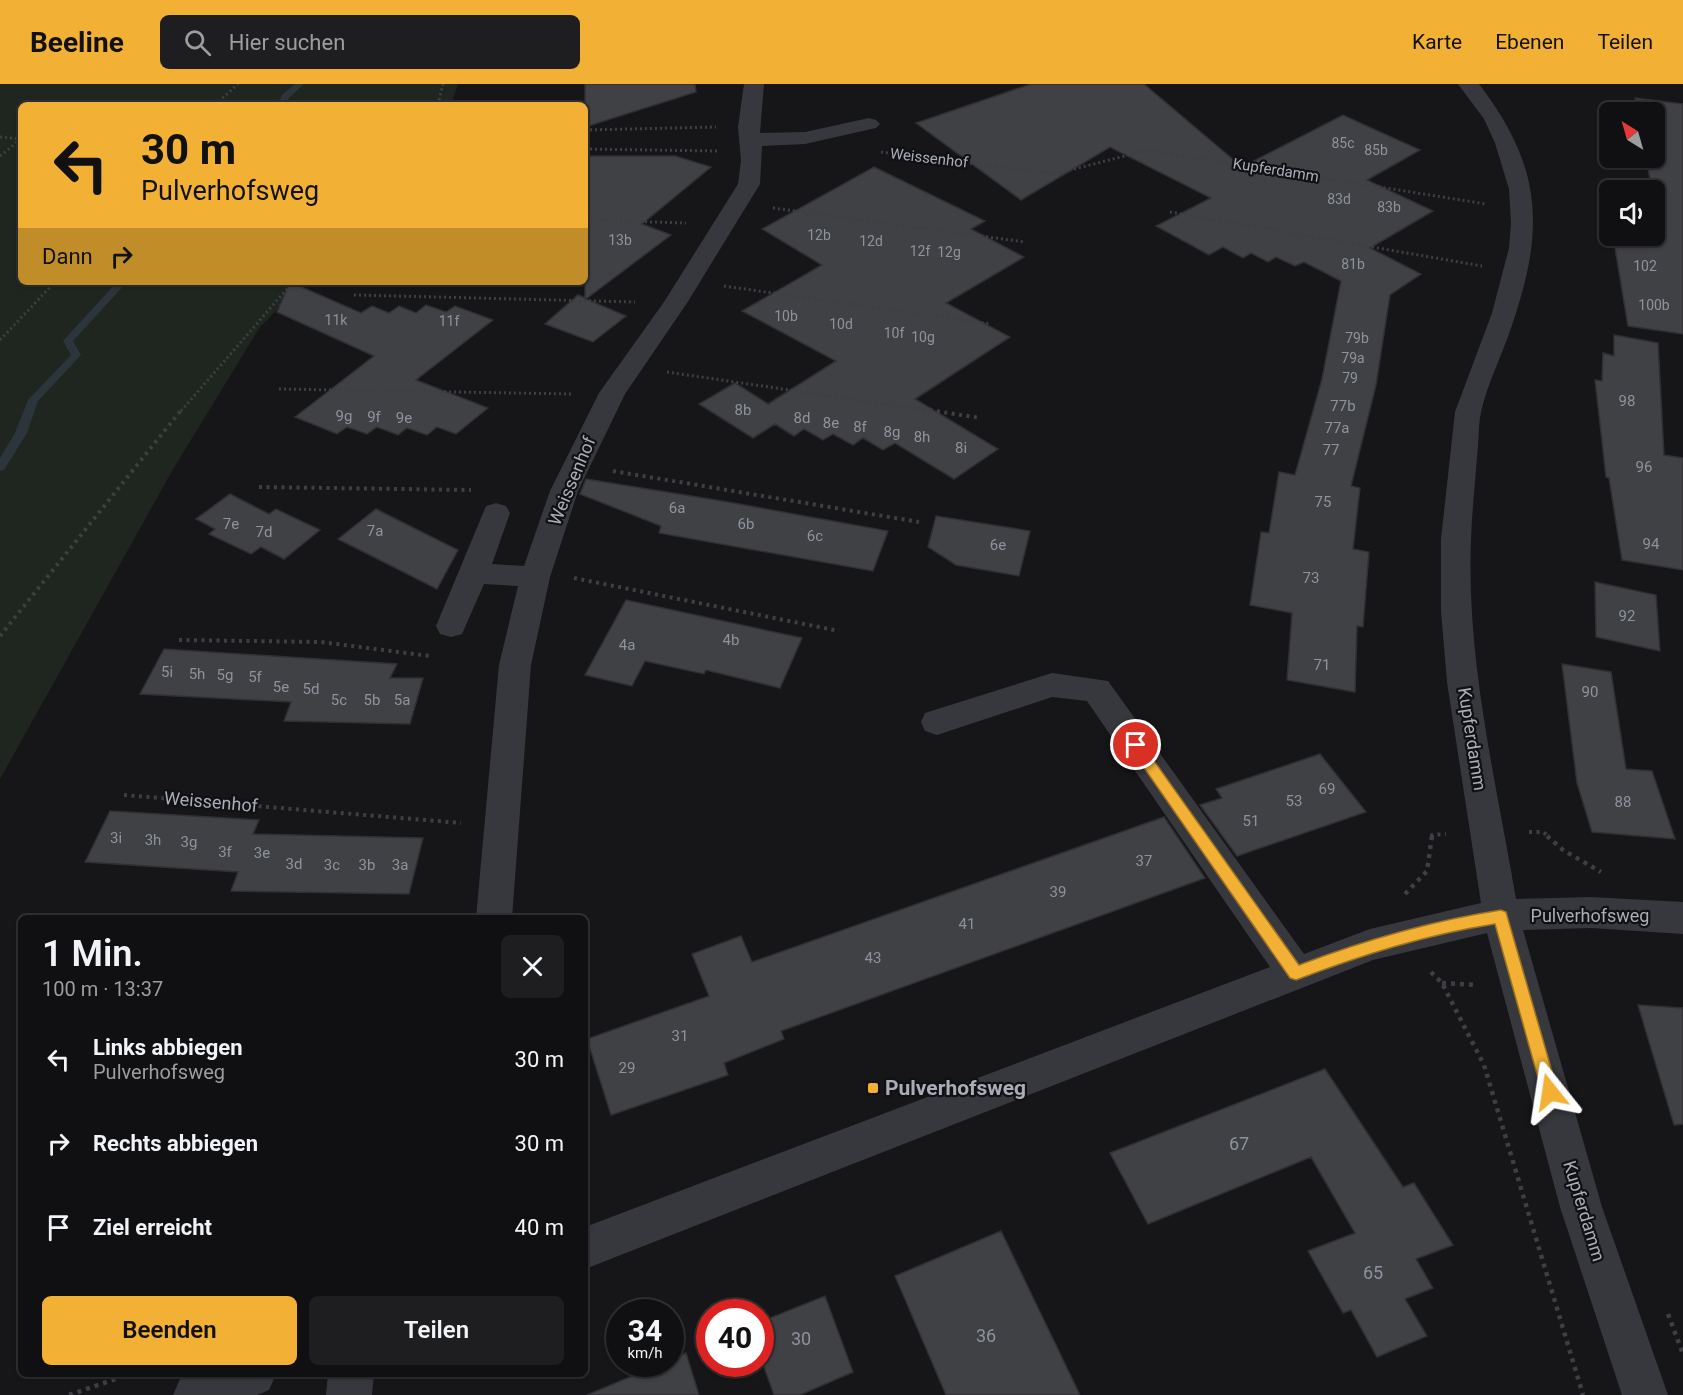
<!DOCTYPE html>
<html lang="de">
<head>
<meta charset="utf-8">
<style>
  :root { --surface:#101012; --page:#1e1e20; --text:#f1f3f6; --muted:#9c9d9f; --line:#303032; --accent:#f2b134 }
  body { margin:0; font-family:Roboto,sans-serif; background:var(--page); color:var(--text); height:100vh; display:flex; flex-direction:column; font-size:22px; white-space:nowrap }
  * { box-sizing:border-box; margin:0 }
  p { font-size:20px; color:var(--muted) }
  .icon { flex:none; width:33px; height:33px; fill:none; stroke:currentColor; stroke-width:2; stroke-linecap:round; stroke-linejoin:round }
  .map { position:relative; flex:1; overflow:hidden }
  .details { position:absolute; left:18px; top:831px; width:570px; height:462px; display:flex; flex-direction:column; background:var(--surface); border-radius:9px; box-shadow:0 2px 4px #0004,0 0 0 2px var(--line) }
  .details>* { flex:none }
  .top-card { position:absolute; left:18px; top:18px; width:570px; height:183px; border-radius:9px; box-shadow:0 2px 4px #0004,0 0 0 2px var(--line); background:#f2b134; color:#111; overflow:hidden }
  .needle { width:39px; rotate:323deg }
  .controls { position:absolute; left:1599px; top:18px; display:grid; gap:12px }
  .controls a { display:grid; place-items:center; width:66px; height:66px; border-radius:9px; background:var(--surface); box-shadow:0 2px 4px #0004,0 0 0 2px var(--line); font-size:30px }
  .speed { position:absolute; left:606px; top:1215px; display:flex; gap:12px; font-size:30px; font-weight:700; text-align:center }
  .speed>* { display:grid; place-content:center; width:78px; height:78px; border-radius:50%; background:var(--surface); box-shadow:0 2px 4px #0004,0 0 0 2px var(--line); line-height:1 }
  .speed small { font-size:15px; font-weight:400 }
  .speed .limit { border:9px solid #d22; background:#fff; color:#111 }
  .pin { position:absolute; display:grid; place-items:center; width:51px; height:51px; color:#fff; margin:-26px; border:3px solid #fff; border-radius:50%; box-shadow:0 2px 6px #0007 }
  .me { position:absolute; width:66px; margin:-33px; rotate:345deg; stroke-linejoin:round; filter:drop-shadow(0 0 4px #0008) }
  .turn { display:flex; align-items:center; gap:21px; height:126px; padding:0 24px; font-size:27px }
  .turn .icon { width:78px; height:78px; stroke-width:2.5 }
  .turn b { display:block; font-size:42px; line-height:51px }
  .then { display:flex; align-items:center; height:57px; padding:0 24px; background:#0003; gap:12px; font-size:22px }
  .round { display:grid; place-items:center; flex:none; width:63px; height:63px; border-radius:9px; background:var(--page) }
  .head { display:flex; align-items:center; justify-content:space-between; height:102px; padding:0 24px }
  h1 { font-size:36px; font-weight:600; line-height:45px }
  .button { display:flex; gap:12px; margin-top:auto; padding:12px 24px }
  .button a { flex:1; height:69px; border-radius:9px; background:var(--accent); color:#111; font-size:24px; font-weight:600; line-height:69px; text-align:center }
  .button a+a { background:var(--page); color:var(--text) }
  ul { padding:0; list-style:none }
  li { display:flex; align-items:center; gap:18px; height:84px; padding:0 24px }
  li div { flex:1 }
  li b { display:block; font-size:22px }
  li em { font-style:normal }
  header { display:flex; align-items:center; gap:36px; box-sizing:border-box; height:84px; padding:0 30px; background:var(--accent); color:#111 }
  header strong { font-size:28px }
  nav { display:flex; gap:33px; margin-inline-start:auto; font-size:21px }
  .search { width:420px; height:54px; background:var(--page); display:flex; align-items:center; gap:15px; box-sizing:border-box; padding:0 21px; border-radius:9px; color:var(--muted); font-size:22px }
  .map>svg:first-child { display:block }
  .green { fill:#1e261f }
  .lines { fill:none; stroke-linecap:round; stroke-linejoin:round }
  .stream { fill:#2c353c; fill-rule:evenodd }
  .building { fill:#404145; stroke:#303034; stroke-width:1.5 }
  .path-far2 { stroke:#3d3f44; stroke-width:3; stroke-dasharray:2 3; stroke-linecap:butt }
  .path-far1 { stroke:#3d3f44; stroke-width:4; stroke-dasharray:3 4.5; stroke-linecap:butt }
  .path { stroke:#3d3f44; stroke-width:4.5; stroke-dasharray:4 5; stroke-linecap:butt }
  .minor { fill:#37383d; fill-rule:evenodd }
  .route { fill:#f2b134; stroke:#9d7322; stroke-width:1.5 }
  .poi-dot { fill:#f2b134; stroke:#111113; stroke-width:2 }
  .labels { text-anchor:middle; stroke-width:4.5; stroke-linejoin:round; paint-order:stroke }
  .far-number-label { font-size:14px; fill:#8e929b }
  .far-street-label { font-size:15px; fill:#a8adb8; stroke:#111113 }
  .number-label { font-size:15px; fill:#8e929b }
  .street-label { font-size:18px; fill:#a8adb8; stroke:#111113 }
  .near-number-label { font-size:18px; fill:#8e929b }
  .near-poi-label { font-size:21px; font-weight:bold; fill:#a8adb8; stroke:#111113; text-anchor:start }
</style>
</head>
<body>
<header>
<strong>Beeline</strong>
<div class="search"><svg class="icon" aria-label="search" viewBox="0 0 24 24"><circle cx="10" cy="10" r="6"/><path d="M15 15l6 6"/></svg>Hier suchen</div>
<nav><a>Karte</a><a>Ebenen</a><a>Teilen</a></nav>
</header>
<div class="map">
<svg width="1683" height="1311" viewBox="0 0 1683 1311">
  <rect width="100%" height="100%" fill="#161618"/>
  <path class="green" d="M0 0H458L451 21H21V198H304L260 243 172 387 0 695Z"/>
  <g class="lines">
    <path class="stream" d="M295 0H304L289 14 285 21H277L282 11Z
      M117 198H127L73 257 81 271 38 317 27 349 4 386 0 387V374L15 349 28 316 71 271 63 257Z"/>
  </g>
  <path class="building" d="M585 0H695L696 8 585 43Z
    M1031 0H1144L1242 83 1343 31 1420 66 1367 96 1433 127 1370 164 1421 190 1390 211 1376 301 1351 402 1360 404 1353 465 1369 468 1363 543 1357 542 1355 608 1287 596 1292 529 1250 521 1261 448 1269 449 1279 388 1295 391 1322 295 1341 197 1304 178 1295 182 1276 173 1268 178 1251 169 1243 174 1223 163 1209 171 1156 142 1211 114 1110 63 1021 116 916 39Z
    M1635 14 1683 20V250L1628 242 1613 152H1654V134H1657L1654 106H1652L1646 74H1654V28H1638Z
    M585 72H675L711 83 642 140 671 151 586 215 626 232 593 258 545 240 578 211 585 214Z
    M874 83 985 137 971 145 1024 173 946 219 1010 253 915 315 998 365 954 395 895 359 883 366 863 354 853 361 833 350 823 356 804 345 794 352 775 340 753 354 699 320 735 299 768 320 836 277 742 227 822 181 762 145Z
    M290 198 361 229 372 222 389 229 399 222 416 229 426 221 446 228 455 222 493 236 416 296 488 324 456 350 437 343 427 351 407 344 398 351 377 343 367 350 347 343 337 350 295 333 374 272 277 228Z
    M1614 251 1658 259 1664 371 1683 374V486L1622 476 1609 394 1606 393 1595 296 1602 297 1603 269 1614 272Z
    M586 395 722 417 888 447 873 487 659 449 661 442 580 410Z
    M230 410 269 430 276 425 320 446 284 475 261 463 251 470 209 450 215 445 196 435Z
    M376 425 458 466 437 505 338 455Z
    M936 432 1030 447 1019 492 956 481 928 463Z
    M1595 498 1656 511 1660 567 1596 553Z
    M626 516 774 548 802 554 780 604 706 586 704 590 645 577 632 602 585 591Z
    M164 565 397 580 390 594H423L410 640 284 637 291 618 140 610Z
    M1562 580 1611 588 1626 685 1652 687 1675 755 1592 748 1577 699Z
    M1320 670 1366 728 1237 772 1200 721 1222 714 1216 705Z
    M110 727 259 736 253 750 423 754 409 810 231 807 238 788 85 778Z
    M1164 733 1205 794 781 947 784 955 724 979 728 991 611 1031 587 955 709 912 692 870 741 852 752 878Z
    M1638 921 1683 924V1040L1674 1041Z
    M1325 985 1403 1103 1414 1099 1453 1161 1416 1175 1433 1204 1405 1215 1427 1252 1377 1273 1351 1226 1343 1229 1308 1167 1355 1149 1311 1073 1148 1140 1110 1069Z
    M1001 1147 1080 1311H946L895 1192Z
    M825 1212 853 1288 800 1311H774L760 1272V1238Z
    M686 1269 699 1311H587L661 1280H670V1275Z"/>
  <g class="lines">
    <path class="path-far2" d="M215 21 238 0
      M438 21 443 0
      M585 46 716 43
      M0 53 20 55
      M585 65 717 67
      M881 68 1055 90 1148 66 1486 120
      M0 72 21 55
      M773 124 1025 158
      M1170 128 1482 182
      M585 136 686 139
      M724 202 991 240
      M354 211 635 218
      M0 256 55 198
      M667 288 932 327
      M279 305 572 310
      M181 327 293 198"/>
    <path class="path-far1" d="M922 325 981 334
      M613 387 919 438
      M259 403 471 406
      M574 494 839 547
      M0 552 182 325
      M179 556 321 558 430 572
      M124 711 461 739
      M1529 748H1543L1549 753
      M1432 753V751L1446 750"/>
    <path class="path" d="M1547 752 1563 766 1601 788
      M1405 810 1427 787 1432 752
      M1431 888 1442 899 1484 981 1583 1311
      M1442 899 1477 901
      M1668 1230 1683 1270
      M69 1311 130 1290"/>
    <path class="minor" d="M744 0H764L760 49 805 48 869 34 876 36 880 40 876 44 805 60 762 62 760 100 687 219 625 310 578 407 550 493 531 581 512 834H476L499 581 518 502 484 500 462 550 451 553 440 550 436 542 486 422 496 419 506 422 510 429 492 480 524 482 550 407 599 309 664 218 738 100 741 76 738 43Z
      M1458 0H1479C1544 85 1545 147 1510 247 1501 273 1487 301 1481 328 1478 342 1479 359 1477 373 1475 400 1472 428 1471 455 1466 576 1496 697 1516 815L1591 813 1683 818V850L1591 844 1523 846 1602 1123 1668 1311H1622L1560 1123 1487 849 1373 876 585 1185V1143L1270 883 1087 617 1052 613 937 651 925 647 921 638 925 629 1052 589 1108 597 1304 870 1370 845 1481 819 1447 598 1441 527V455L1455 328 1492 229 1509 164 1511 139 1509 105 1495 59 1484 35Z
      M192 1290H276L269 1306 257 1311H173L180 1295Z
      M328 1290H374L372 1311H326Z"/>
  </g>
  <path class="route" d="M1136 656 1140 657 1299 881C1365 856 1430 837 1501 826L1506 828 1558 1008 1556 1013 1550 1016 1544 1013 1542 1008 1495 840C1425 851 1362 871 1296 896L1290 894 1131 665V657Z"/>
  <rect class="poi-dot" x="867" y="998" width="12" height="12" rx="3"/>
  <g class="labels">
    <g class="far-number-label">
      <text x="1343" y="64">85c</text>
      <text x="1376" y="71">85b</text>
      <text x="1339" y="120">83d</text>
      <text x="1389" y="128">83b</text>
      <text x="819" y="156">12b</text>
      <text x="620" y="161">13b</text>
      <text x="871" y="162">12d</text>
      <text x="920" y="172">12f</text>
      <text x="949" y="173">12g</text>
      <text x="1353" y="185">81b</text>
      <text x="1645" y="187">102</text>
      <text x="1654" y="226">100b</text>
      <text x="786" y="237">10b</text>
      <text x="336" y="241">11k</text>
      <text x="449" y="242">11f</text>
      <text x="841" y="245">10d</text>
      <text x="894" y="254">10f</text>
      <text x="923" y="258">10g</text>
      <text x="1357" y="259">79b</text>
      <text x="1353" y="279">79a</text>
      <text x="1350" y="299">79</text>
    </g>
    <g class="far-street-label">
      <text transform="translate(929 74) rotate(7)" y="5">Weissenhof</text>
      <text transform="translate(1276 86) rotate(9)" y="5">Kupferdamm</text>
    </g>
    <g class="number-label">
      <text x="1627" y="322">98</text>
      <text x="1343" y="327">77b</text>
      <text x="743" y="331">8b</text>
      <text x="344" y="337">9g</text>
      <text x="374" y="338">9f</text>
      <text x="404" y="339">9e</text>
      <text x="802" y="339">8d</text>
      <text x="831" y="344">8e</text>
      <text x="860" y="348">8f</text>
      <text x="1337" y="349">77a</text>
      <text x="892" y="353">8g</text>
      <text x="922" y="358">8h</text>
      <text x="961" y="369">8i</text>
      <text x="1331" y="371">77</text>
      <text x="1644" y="388">96</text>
      <text x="1323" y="423">75</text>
      <text x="677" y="429">6a</text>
      <text x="231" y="445">7e</text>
      <text x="746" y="445">6b</text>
      <text x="375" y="452">7a</text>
      <text x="264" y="453">7d</text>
      <text x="815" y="457">6c</text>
      <text x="1651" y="465">94</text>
      <text x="998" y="466">6e</text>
      <text x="1311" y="499">73</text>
      <text x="1627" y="537">92</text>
      <text x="731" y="561">4b</text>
      <text x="627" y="566">4a</text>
      <text x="1322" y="586">71</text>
      <text x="167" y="593">5i</text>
      <text x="197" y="595">5h</text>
      <text x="225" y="596">5g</text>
      <text x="255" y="598">5f</text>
      <text x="281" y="608">5e</text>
      <text x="311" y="610">5d</text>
      <text x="1590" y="613">90</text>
      <text x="339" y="621">5c</text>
      <text x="372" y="621">5b</text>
      <text x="402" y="621">5a</text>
      <text x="1327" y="710">69</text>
      <text x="1294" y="722">53</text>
      <text x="1623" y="723">88</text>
      <text x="1251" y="742">51</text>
      <text x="116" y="759">3i</text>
      <text x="153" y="761">3h</text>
      <text x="189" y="763">3g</text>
      <text x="225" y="773">3f</text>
      <text x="262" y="774">3e</text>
      <text x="1144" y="782">37</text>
      <text x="294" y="785">3d</text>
      <text x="332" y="786">3c</text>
      <text x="367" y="786">3b</text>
      <text x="400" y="786">3a</text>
      <text x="1058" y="813">39</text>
      <text x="967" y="845">41</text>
      <text x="873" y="879">43</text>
      <text x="680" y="957">31</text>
      <text x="627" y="989">29</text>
    </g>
    <g class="street-label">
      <text transform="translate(572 397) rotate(-67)" y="6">Weissenhof</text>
      <text transform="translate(1472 655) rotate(81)" y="6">Kupferdamm</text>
      <text transform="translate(211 718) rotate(5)" y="6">Weissenhof</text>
      <text x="1590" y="838">Pulverhofsweg</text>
      <text transform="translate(1584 1127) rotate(73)" y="6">Kupferdamm</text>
    </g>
    <g class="near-number-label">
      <text x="1239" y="1066">67</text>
      <text x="1373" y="1195">65</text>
      <text x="986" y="1258">36</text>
      <text x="801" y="1261">30</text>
    </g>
    <g class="near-poi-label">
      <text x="885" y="1011">Pulverhofsweg</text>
    </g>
  </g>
</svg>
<div class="controls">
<a><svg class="needle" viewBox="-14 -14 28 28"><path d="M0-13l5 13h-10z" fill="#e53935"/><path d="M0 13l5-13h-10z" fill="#9c9d9f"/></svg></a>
<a><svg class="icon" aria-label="sound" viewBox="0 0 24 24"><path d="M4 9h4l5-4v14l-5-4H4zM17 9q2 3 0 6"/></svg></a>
</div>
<div class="speed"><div>34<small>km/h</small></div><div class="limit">40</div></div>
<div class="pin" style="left:1136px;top:661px;background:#d93025"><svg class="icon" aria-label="arrive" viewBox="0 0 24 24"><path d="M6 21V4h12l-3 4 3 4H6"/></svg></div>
<svg class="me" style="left:1550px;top:1008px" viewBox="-20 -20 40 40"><path d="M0-17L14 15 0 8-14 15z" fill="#f2b134" stroke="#fff" stroke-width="4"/></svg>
<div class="top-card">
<div class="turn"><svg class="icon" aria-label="left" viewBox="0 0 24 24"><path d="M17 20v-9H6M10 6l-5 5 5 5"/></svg><div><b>30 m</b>Pulverhofsweg</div></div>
<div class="then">Dann<svg class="icon" aria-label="right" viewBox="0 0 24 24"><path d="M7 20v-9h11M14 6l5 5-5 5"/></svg></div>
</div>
<section class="details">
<div class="head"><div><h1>1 Min.</h1><p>100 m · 13:37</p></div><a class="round"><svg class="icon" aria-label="close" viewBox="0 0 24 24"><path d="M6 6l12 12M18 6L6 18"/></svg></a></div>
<ul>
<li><svg class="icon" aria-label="left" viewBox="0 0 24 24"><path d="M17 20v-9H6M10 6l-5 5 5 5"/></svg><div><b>Links abbiegen</b><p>Pulverhofsweg</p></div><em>30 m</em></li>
<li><svg class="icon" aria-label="right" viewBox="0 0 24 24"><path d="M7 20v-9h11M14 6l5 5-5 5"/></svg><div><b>Rechts abbiegen</b></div><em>30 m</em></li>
<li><svg class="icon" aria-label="arrive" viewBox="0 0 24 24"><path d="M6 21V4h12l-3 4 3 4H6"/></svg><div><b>Ziel erreicht</b></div><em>40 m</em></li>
</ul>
<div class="button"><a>Beenden</a><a>Teilen</a></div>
</section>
</div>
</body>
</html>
